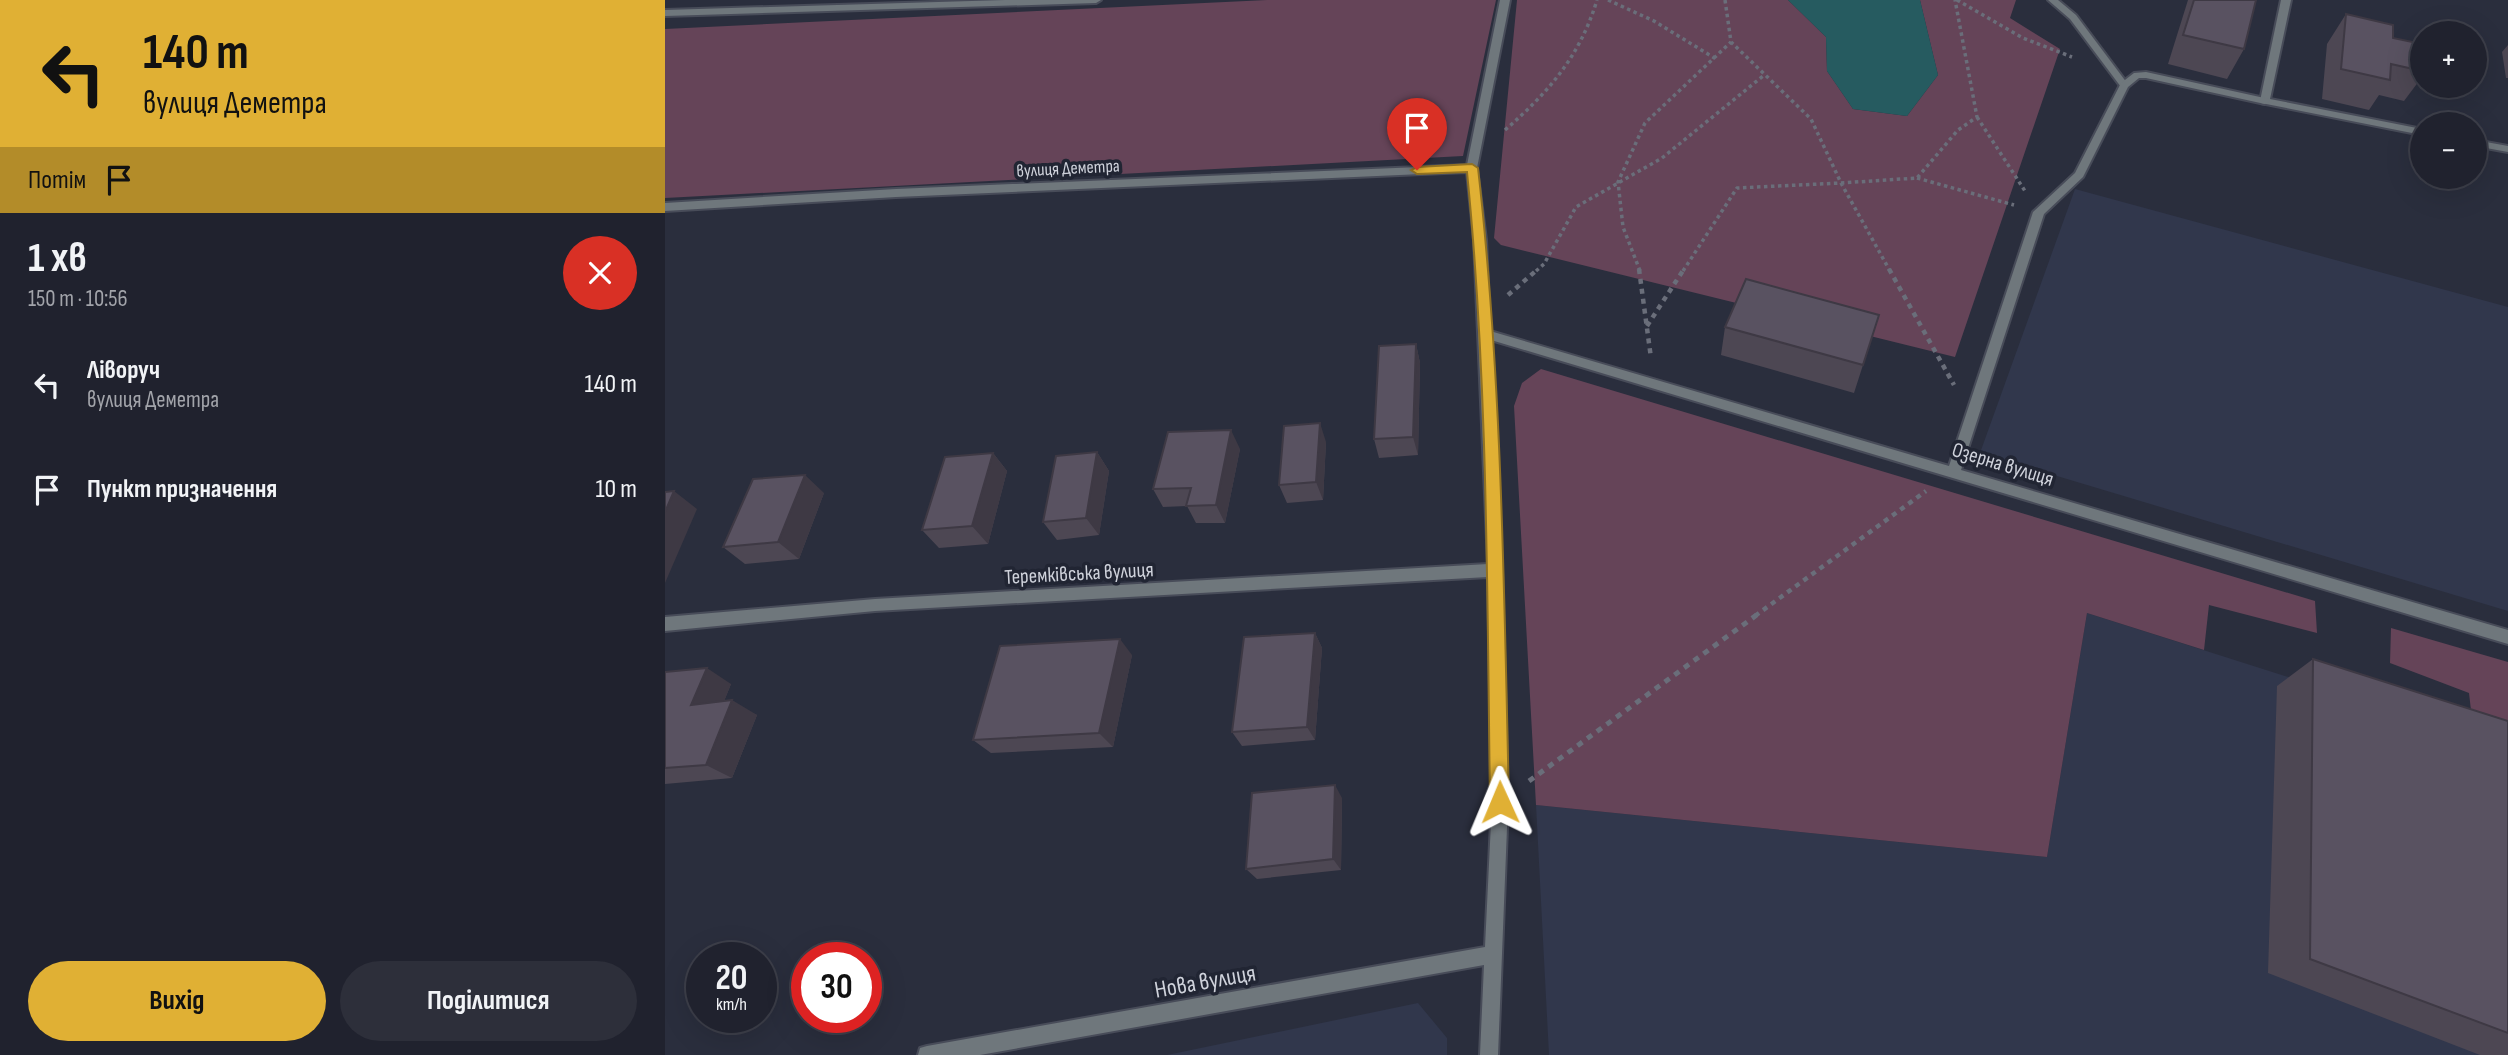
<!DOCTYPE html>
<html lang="uk">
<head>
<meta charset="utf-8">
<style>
  :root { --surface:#20222e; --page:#2d2f3a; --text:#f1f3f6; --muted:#a2a4aa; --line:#3d3f4a; --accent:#e0b034 }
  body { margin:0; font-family:"Sofia Sans Condensed",sans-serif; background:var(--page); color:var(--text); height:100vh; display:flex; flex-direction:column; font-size:26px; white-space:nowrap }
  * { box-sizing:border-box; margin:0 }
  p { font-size:23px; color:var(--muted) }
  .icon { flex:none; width:38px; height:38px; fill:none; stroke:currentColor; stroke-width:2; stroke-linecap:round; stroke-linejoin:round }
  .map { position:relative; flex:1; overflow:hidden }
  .drawer { display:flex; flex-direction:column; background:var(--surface); width:665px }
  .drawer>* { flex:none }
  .guide { background:#e0b034; color:#111; overflow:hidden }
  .controls { position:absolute; left:1745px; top:21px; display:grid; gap:14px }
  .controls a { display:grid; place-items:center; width:77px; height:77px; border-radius:50%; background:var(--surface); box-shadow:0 7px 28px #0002,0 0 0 2px var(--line); font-size:35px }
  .speed { position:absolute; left:21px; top:942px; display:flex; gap:14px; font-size:35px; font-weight:700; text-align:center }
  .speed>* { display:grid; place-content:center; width:91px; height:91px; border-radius:50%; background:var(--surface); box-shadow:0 7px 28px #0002,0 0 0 2px var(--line); line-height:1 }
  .speed small { font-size:18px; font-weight:400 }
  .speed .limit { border:10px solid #d22; background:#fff; color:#111 }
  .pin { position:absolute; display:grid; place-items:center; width:60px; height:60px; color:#fff; margin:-72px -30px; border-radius:50% 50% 50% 0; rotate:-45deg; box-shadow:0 0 7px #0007 }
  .pin .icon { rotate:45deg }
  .me { position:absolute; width:77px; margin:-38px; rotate:359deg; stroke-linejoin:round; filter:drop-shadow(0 0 5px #0008) }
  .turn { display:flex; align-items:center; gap:24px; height:147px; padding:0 28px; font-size:32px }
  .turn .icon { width:91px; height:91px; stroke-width:2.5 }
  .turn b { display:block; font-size:49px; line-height:60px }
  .then { display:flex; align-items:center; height:66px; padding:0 28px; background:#0003; gap:14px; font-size:26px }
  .round { display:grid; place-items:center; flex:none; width:74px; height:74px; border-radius:37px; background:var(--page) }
  .headline { display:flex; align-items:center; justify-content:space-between; height:119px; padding:0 28px }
  h1 { font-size:42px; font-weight:700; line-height:52px }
  .primary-button { display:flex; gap:14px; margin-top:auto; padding:14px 28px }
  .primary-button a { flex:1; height:80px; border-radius:42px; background:var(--accent); color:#111; font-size:28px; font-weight:700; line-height:80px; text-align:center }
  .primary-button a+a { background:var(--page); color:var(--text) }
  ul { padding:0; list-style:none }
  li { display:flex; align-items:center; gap:21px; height:105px; padding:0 28px }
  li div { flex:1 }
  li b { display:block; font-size:26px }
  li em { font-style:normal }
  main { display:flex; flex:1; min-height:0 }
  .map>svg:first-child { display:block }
  .built { fill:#31374c }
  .green { fill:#654458 }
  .water { fill:#265b60 }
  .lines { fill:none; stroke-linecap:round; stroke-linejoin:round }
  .lane-casing { stroke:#484c59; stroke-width:4 }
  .street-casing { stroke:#484c59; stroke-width:4 }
  .path-far2 { stroke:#6a6e7a; stroke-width:3.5; stroke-dasharray:3.5 3.5; stroke-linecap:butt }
  .path-far1 { stroke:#6a6e7a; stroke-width:4.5; stroke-dasharray:5 5; stroke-linecap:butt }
  .path { stroke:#6a6e7a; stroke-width:5; stroke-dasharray:6 6; stroke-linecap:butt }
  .lane { fill:#6f777c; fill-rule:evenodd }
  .street { fill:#6f777c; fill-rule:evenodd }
  .wall { fill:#4d4753 }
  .shaded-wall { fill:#3e3944 }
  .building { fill:#595261; stroke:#3e3944; stroke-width:2 }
  .route { fill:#e0b034; stroke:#927222; stroke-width:2 }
  .labels { text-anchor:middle; stroke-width:7; stroke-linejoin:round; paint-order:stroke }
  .far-street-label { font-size:18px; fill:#cfd2db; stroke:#212533 }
  .street-label { font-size:21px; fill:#cfd2db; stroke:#212533 }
  .near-street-label { font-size:24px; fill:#cfd2db; stroke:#212533 }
</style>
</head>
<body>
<main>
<section class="drawer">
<div class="guide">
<div class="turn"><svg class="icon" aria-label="left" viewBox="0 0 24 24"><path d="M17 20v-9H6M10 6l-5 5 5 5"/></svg><div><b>140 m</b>вулиця Деметра</div></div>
<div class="then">Потім<svg class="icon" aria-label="arrive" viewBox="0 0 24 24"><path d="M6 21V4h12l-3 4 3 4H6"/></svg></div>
</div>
<div class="headline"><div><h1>1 хв</h1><p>150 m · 10:56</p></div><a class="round" style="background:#d93025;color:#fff"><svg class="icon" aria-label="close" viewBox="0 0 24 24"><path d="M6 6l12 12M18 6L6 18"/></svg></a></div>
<ul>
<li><svg class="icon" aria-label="left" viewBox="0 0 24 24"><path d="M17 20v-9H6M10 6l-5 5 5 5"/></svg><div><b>Ліворуч</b><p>вулиця Деметра</p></div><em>140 m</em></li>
<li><svg class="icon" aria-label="arrive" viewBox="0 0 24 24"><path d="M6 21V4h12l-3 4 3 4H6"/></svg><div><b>Пункт призначення</b></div><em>10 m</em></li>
</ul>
<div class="primary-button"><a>Вихід</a><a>Поділитися</a></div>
</section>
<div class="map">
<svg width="1843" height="1055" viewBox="0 0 1843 1055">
  <rect width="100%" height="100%" fill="#2a2e3d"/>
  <path class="built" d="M1410 189 1843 307V611L1315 453Z
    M1422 613 1843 747V1055H884L871 805 1382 857Z
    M753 1003 782 1038V1055H502Z"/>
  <path class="green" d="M602 0H831L798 156 0 198V29Z
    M852 0H1123L1161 37 1162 71 1188 109 1242 116 1273 75 1255 0H1351L1345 18 1395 49 1290 357 836 245 829 238Z
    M876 369 1650 601 1652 633 1544 605 1539 650 1422 613 1382 857 871 805 849 406 857 383Z
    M1726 628 1843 662V747L1809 736 1804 693 1725 663Z"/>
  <path class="water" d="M1123 0H1255L1273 75 1242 116 1188 109 1162 71 1161 37Z"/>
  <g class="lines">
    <g class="lane-casing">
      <path id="lane" d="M1383 0H1393L1411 15 1462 83V87H1456L1405 19Z
        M1616 0H1626L1605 99 1757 129V135L1596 103 1595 101Z
        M1810 140 1843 146V152L1810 146Z"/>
    </g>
    <g class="street-casing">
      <path id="street" d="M340 0H436L431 3 0 16V10Z
        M835 0H845L812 168 821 240 825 331 1284 466 1368 212 1410 173 1456 83 1469 73 1481 72 1604 99 1605 101 1600 104 1481 78H1474L1463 87 1418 177 1379 214 1296 470 1843 630V644L826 340 837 570 843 802 833 1055H815L819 965 315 1055H253L255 1048 262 1046 820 947 827 802 823 577 210 611 0 631V617L210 599 823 564 809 240 802 172 231 197 0 211V203L231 189 802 165Z"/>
    </g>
    <path class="path-far2" d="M943 0 989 21 1051 59
      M1060 0 1066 42 1146 119 1176 183 1252 178 1293 130 1312 117 1290 0
      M1292 0 1358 38 1407 57
      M1312 117 1360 191
      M840 130C884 92 915 56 932 0
      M1252 178 1349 205
      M871 271 879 264 911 207 997 158 1098 76
      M975 271 958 227 953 182 980 123 1066 42
      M1018 271 1072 188 1176 183 1225 271"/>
    <path class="path-far1" d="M974 269 986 358
      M1224 269 1289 385
      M843 295 873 269
      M982 326 1019 269
      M1090 616 1261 491"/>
    <path class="path" d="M864 781 1093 614"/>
    <use href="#lane" class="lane"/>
    <use href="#street" class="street"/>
  </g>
  <path class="wall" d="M1523 0H1591L1579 49 1562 79 1503 64Z
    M1681 14 1728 38 1757 44V77L1739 101 1714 95 1704 110 1657 99 1662 44Z
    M1843 45V78H1841L1837 52Z
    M1214 315 1189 393 1056 355 1060 327Z
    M751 344 755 363 753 455 714 458 709 439Z
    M661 442 658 500 622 503 614 485Z
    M575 449 560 523H531L522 506 498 507 488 489Z
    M432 452 444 471 434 535 392 540 378 522Z
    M328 453 342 471 323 544 274 548 257 530Z
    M159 493 134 559 80 564 58 547Z
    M650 633 657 648 650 740 577 746 567 732Z
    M467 655 448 747 326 753 308 740Z
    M1648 659 1843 721V1055H1815L1603 973 1612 686Z
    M0 672 66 684 59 701 92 715 67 778 0 784Z
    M677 798 676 870 592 879 581 869Z"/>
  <path class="shaded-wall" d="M751 344 755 363 753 455 748 437Z
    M655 423 661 442 658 500 651 482Z
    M566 430 575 449 560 523 551 505Z
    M432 452 444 471 434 535 421 518Z
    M328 453 342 471 323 544 307 526Z
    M140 475 159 493 134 559 113 542Z
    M9 491 32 509 0 583V512Z
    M650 633 657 648 650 740 642 727Z
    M455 639 467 655 448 747 434 733Z
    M42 668 66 684 52 719 26 705Z
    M67 700 92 715 67 778 41 765Z
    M670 785 677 798 676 870 668 859Z"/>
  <path class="building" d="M1529 0H1591L1579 49 1518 35Z
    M1681 14 1728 25V38L1757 44V71L1726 64 1725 80 1676 69Z
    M1081 279 1214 315 1198 365 1060 327Z
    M751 344 748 437 709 439 714 346Z
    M655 423 651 482 614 485 619 426Z
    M566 430 551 505 521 506 526 488 488 489 503 432Z
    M432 452 421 518 378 522 391 456Z
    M328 453 307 526 257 530 280 457Z
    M140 475 113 542 58 547 88 479Z
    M9 491 0 512V492Z
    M650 633 642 727 567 732 579 637Z
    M455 639 434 733 308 740 335 646Z
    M1648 659 1843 721V1033L1645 959Z
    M42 668 26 705 67 700 41 765 0 768V672Z
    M670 785 668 859 581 869 587 793Z"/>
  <path class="route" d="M807 164 813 168C837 378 839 591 844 802L841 809 835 811 828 809 825 802C822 593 823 381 802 172L752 174 746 170 752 167Z"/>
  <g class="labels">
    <g class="far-street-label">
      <text transform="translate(403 168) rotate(-3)" y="6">вулиця Деметра</text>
    </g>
    <g class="street-label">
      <text transform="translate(1338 464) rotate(17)" y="7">Озерна вулиця</text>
      <text transform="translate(414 573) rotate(-3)" y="7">Теремківська вулиця</text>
    </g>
    <g class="near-street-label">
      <text transform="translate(540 981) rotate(-10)" y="8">Нова вулиця</text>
    </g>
  </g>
</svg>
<div class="controls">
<a>+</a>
<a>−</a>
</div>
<div class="speed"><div>20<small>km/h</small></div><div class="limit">30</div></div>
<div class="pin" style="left:752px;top:170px;background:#d93025"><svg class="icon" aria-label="arrive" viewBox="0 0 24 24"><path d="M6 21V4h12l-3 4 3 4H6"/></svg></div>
<svg class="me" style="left:835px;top:802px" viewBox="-20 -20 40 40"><path d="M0-17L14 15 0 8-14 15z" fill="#e0b034" stroke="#fff" stroke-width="4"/></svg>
</div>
</main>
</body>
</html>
